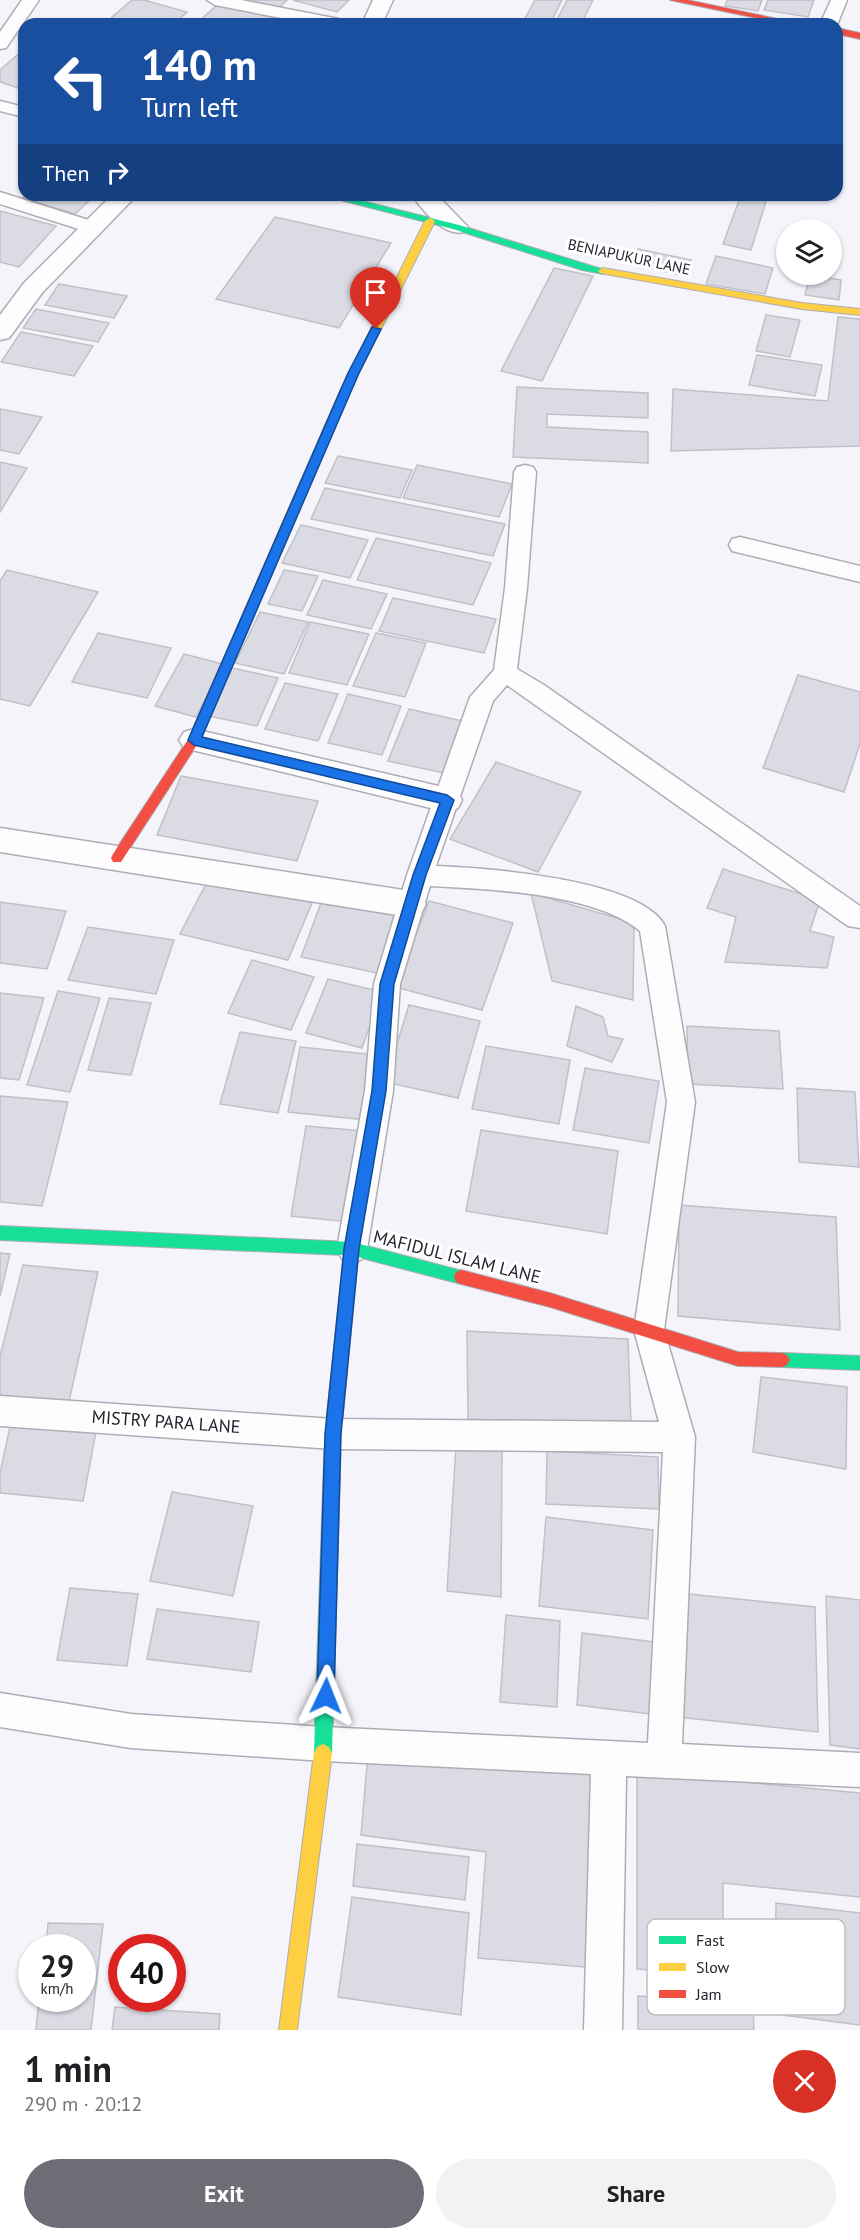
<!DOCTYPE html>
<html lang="en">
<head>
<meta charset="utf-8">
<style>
  :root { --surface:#fff; --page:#f2f2f2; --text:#202124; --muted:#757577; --accent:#6e6c75 }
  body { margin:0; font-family:"PT Sans",sans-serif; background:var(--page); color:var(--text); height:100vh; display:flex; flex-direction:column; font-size:22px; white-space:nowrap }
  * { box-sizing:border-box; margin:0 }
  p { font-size:20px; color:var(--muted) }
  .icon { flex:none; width:33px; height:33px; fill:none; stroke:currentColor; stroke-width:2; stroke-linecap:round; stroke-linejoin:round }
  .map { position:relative; height:2030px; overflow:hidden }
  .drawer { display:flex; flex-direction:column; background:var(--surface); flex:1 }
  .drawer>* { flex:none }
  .top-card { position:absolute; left:18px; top:18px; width:825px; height:183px; border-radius:18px; box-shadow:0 2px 4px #0004; background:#1a4fa0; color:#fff; overflow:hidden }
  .buttons { position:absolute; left:776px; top:219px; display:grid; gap:12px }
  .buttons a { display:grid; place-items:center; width:66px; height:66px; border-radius:50%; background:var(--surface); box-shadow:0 2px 4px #0004; font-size:30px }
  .speed { position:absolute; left:18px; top:1934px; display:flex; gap:12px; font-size:30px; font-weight:700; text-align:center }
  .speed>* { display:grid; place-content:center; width:78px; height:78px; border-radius:50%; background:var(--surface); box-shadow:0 2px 4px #0004; line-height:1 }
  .speed small { font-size:15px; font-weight:400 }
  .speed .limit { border:9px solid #d22; background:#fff; color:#111 }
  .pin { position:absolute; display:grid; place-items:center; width:51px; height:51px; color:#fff; margin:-62px -26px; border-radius:50% 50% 50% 0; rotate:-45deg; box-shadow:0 0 6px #0007 }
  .pin .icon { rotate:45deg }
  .me { position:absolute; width:66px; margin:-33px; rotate:2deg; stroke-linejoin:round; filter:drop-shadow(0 0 4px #0008) }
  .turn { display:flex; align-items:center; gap:21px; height:126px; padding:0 24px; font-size:27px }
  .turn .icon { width:78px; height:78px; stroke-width:2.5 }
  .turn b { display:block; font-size:42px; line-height:51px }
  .then { display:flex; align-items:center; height:57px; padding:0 24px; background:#0003; gap:12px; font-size:22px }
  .round { display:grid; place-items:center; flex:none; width:63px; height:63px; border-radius:32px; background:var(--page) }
  .headline { display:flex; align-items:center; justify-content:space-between; height:102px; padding:0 24px }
  h1 { font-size:36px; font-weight:700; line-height:45px }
  .primary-button { display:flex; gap:12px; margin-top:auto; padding:12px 24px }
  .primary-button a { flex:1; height:69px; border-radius:36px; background:var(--accent); color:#fff; font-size:24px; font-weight:700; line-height:69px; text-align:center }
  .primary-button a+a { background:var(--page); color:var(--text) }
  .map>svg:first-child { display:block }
  .building { fill:#dbdbe4; stroke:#c0c0c9; stroke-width:1.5 }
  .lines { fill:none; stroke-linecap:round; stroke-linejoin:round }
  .lane-casing { stroke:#afacb5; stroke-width:3 }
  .street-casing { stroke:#afacb5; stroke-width:3 }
  .fast-casing { stroke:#afacb5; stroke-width:2 }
  .slow-casing { stroke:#afacb5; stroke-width:2 }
  .jam-casing { stroke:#afacb5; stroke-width:2 }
  .lane { fill:#fefdfe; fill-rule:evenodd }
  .street { fill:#fefdfe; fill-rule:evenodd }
  .fast { fill:#16e098; fill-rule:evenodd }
  .slow { fill:#ffcf43; fill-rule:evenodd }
  .jam { fill:#f24e42; fill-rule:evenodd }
  .route { fill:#1a73e8; stroke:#114b97; stroke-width:1.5 }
  .labels { text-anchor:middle; stroke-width:6; stroke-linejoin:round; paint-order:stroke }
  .far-street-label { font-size:15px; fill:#25222d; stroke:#fff }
  .street-label { font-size:18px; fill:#25222d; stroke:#fff }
  .key { fill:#fff; stroke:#bebdc0; stroke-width:1.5 }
  .key-label { font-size:16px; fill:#25222d }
</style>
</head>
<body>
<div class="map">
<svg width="860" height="2030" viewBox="0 0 860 2030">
  <rect width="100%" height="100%" fill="#f5f4fb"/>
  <path class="building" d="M132 0H144L187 12 174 24H132L111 18Z
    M241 0H287L277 10Z
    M293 0H349L337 12Z
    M535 0H562L550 24H522Z
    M567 0H593L581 24H555Z
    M727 0H762L758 11 725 6Z
    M768 0H814L808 17 764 10Z
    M218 4 276 18 270 24H196Z
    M22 51 24 52V90L0 82V70Z
    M26 195H95L75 214 23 198Z
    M625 195H655L651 201Z
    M741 195 767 198 751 250 723 244Z
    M0 211 56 226 19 267 0 262Z
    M275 217 391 243 339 328 216 299Z
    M638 249 691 260 684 276 632 264Z
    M716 256 773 268 765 294 706 284Z
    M554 268 593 276 542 381 501 371Z
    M810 275 841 280 839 300 805 295Z
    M59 284 127 296 114 318 45 305Z
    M36 309 109 323 98 342 23 328Z
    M766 315 800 320 790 357 756 351Z
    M838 317 860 319V446L671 451 673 389 828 401Z
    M21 332 93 346 74 376 1 362Z
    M757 355 822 365 815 396 749 385Z
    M517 387 648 393V418L547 414V427L648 432V463L513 457Z
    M0 409 42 417 19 454 0 450Z
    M338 456 412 470 400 498 325 483Z
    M0 462 27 468 0 512Z
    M417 465 512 484 499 517 403 498Z
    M325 488 505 524 493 556 311 519Z
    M301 525 368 540 350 578 282 563Z
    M376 538 491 563 473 605 357 580Z
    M7 570 98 592 30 706 0 699V581Z
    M284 570 318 576 302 611 268 604Z
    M323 580 387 594 371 629 307 615Z
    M393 598 496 619 484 653 379 631Z
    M260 612 308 622 284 674 235 663Z
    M310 622 369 634 347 685 289 673Z
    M98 633 171 648 147 698 72 682Z
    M376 633 426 643 405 697 353 686Z
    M184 654 223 664 196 717 155 706Z
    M232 668 278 678 257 726 208 716Z
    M798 675 860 692V744L844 792 763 768Z
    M285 683 338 694 318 741 265 729Z
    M348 694 401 706 382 755 328 743Z
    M409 709 467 722 448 774 388 761Z
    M496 762 581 792 538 872 450 839Z
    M181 776 318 801 297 861 157 835Z
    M723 869 820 900 810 931 834 937 827 968 725 962 736 917 707 908Z
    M209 878 312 903 288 960 180 934Z
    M531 893 634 923 633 1000 552 981Z
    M322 900 405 917 386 975 301 957Z
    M429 901 513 923 482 1010 395 987Z
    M0 902 66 911 47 969 0 963Z
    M88 927 174 940 156 994 68 980Z
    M252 960 314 977 291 1030 228 1013Z
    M328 979 382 992 362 1048 306 1033Z
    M58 991 100 998 70 1092 27 1085Z
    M0 993 44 998 19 1080 0 1078Z
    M109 998 151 1003 131 1075 88 1070Z
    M409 1005 480 1021 458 1098 385 1082Z
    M576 1006 603 1017 608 1036 623 1039 612 1062 567 1046Z
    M687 1026 779 1031 783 1089 688 1084Z
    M240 1032 296 1041 278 1113 220 1104Z
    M486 1046 570 1060 559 1124 472 1109Z
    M300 1047 376 1055 366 1120 288 1112Z
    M585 1068 659 1081 649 1143 573 1130Z
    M797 1088 855 1092 859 1167 799 1162Z
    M0 1096 68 1102 42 1206 0 1202Z
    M306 1126 363 1131 350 1222 291 1216Z
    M481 1130 618 1151 607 1234 466 1211Z
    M679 1205 836 1217 840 1330 678 1316Z
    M0 1253 10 1254 0 1296Z
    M23 1265 98 1272 68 1406 0 1400V1356Z
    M467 1331 628 1339 631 1426 468 1419Z
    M761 1377 847 1387 846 1469 753 1452Z
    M13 1413 98 1421 83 1501 0 1493V1473Z
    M456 1446 502 1449 501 1597 447 1591Z
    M547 1451 658 1457 659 1509 546 1504Z
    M172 1492 253 1506 233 1596 150 1581Z
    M546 1517 653 1530 648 1619 539 1606Z
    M70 1588 138 1594 127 1666 57 1660Z
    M680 1593 815 1607 818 1732 678 1717Z
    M826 1596 860 1600V1749L830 1745Z
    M157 1609 259 1622 251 1672 147 1659Z
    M506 1615 560 1621 557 1707 500 1702Z
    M582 1633 654 1642 650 1714 577 1705Z
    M368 1753 598 1767 596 1968 478 1958 486 1852 361 1835Z
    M637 1772 860 1793V1897L723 1883V1976L637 1969Z
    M357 1844 469 1857 465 1900 353 1886Z
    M352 1897 469 1913 461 2015 338 1997Z
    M776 1903 860 1913V2025L775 2014Z
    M48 1923 103 1924 91 2030H36L39 1998H82V1947H46Z
    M638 1996 753 2003 754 2030H638Z
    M115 2007 220 2014 219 2030H112Z"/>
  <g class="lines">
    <g class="lane-casing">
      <path id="lane" d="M22 0H39L6 48 0 49V32Z
        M207 0H241L339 19 348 24H312L215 5Z
        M831 0H847L837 25 820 24Z
        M0 101 24 107V117L0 111Z
        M0 192 98 223 101 227 91 233 0 204Z
        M525 465 533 467 536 472 527 588 517 669 544 685 860 906V928L848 926 507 685 493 701 436 866C486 868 641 879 665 926L695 1102 664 1330 695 1437 682 1744 860 1753V1787L626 1776 622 2030H584L591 1774 324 1761 131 1748 0 1727V1693L131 1714 324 1727 648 1743 663 1452 333 1449 0 1426V1396L333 1419 659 1422 634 1330 667 1102 640 931C594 893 488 889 430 886L400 984 393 1091 367 1249 362 1259 352 1263 342 1259 337 1249 365 1091 374 984 407 875 470 697 494 670 505 588 514 472 517 467Z
        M740 537 860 566V582L732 551 729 545 732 539Z"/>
    </g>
    <g class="street-casing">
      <path id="street" d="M373 0H393L382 24H362Z
        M112 195H137L42 293 9 338 0 340V315L24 283Z
        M412 195H437L468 227 464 232C444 237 423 211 412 195Z
        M194 729 447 788 458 792 462 800 458 808 447 812 184 748 179 740 184 732Z
        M0 828 410 891 421 895 426 904 421 913 410 917 0 852Z"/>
    </g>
    <g class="fast-casing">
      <path id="fast" d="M321 195H338L459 225 608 271 603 274 582 270 453 229Z
        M0 1226 352 1242 466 1272 468 1277 466 1282 461 1284 358 1257 341 1434 332 1753 329 1759 323 1762 317 1759 314 1753 325 1434 344 1255 0 1240Z
        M782 1353 860 1356V1370L782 1367 777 1365 774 1360 777 1355Z"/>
    </g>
    <g class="slow-casing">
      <path id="slow" d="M430 218 435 221 351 389 346 392 342 391 341 389 425 221Z
        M603 268 802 303 860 309V315L802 309 600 273 598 271Z
        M323 1744 329 1747 332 1753 297 2030H279L314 1753 317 1747Z"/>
    </g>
    <g class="jam-casing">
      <path id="jam" d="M670 0H687L802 24H785Z
        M837 28 860 33V39L837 34Z
        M346 386 351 389 200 740 121 862H113L111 858 113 854 189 738 341 389Z
        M461 1270 550 1293 738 1352 782 1353 787 1355 790 1360 787 1365 782 1367 738 1366 550 1307 461 1284 456 1282 454 1277 456 1272Z"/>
    </g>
    <use href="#lane" class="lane"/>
    <use href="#street" class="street"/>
    <use href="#fast" class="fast"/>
    <use href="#slow" class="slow"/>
    <use href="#jam" class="jam"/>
  </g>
  <path class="route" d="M372 327 381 329 359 373 202 737 447 795 454 800 426 875 394 984 386 1091 359 1249 341 1434 334 1696 332 1703 326 1705 319 1703 317 1696 325 1434 344 1249 372 1091 380 984 413 875 440 803 194 745 188 740 348 373Z"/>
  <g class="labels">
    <g class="far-street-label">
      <text transform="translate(629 257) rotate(12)" y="5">BENIAPUKUR LANE</text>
    </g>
    <g class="street-label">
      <text transform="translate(457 1257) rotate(14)" y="6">MAFIDUL ISLAM LANE</text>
      <text transform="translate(166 1422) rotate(4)" y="6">MISTRY PARA LANE</text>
    </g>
  </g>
  <rect x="647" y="1919" width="198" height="96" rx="9" class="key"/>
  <rect x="659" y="1936" width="27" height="8" fill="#16e098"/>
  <rect x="659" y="1963" width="27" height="8" fill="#ffcf43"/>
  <rect x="659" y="1990" width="27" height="8" fill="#f24e42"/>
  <g class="key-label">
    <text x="696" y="1946">Fast</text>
    <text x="696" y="1973">Slow</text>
    <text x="696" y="2000">Jam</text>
  </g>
</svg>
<div class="buttons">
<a><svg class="icon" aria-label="layers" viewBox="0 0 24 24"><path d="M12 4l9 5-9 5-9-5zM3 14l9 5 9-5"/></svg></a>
</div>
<div class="speed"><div>29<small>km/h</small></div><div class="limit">40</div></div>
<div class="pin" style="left:376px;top:329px;background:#d93025"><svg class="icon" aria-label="arrive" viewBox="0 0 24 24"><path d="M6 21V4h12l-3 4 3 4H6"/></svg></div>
<svg class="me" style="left:326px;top:1696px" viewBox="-20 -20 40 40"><path d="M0-17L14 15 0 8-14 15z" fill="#1a73e8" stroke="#fff" stroke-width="4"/></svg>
<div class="top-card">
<div class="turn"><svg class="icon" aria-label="left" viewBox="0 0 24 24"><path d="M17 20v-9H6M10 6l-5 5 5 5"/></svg><div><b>140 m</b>Turn left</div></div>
<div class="then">Then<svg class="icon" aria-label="right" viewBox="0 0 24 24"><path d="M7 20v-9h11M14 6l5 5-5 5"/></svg></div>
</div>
</div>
<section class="drawer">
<div class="headline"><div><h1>1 min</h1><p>290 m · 20:12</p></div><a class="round" style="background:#d93025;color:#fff"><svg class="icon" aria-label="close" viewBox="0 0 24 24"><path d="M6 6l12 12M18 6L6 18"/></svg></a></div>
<div class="primary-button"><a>Exit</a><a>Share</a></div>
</section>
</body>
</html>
